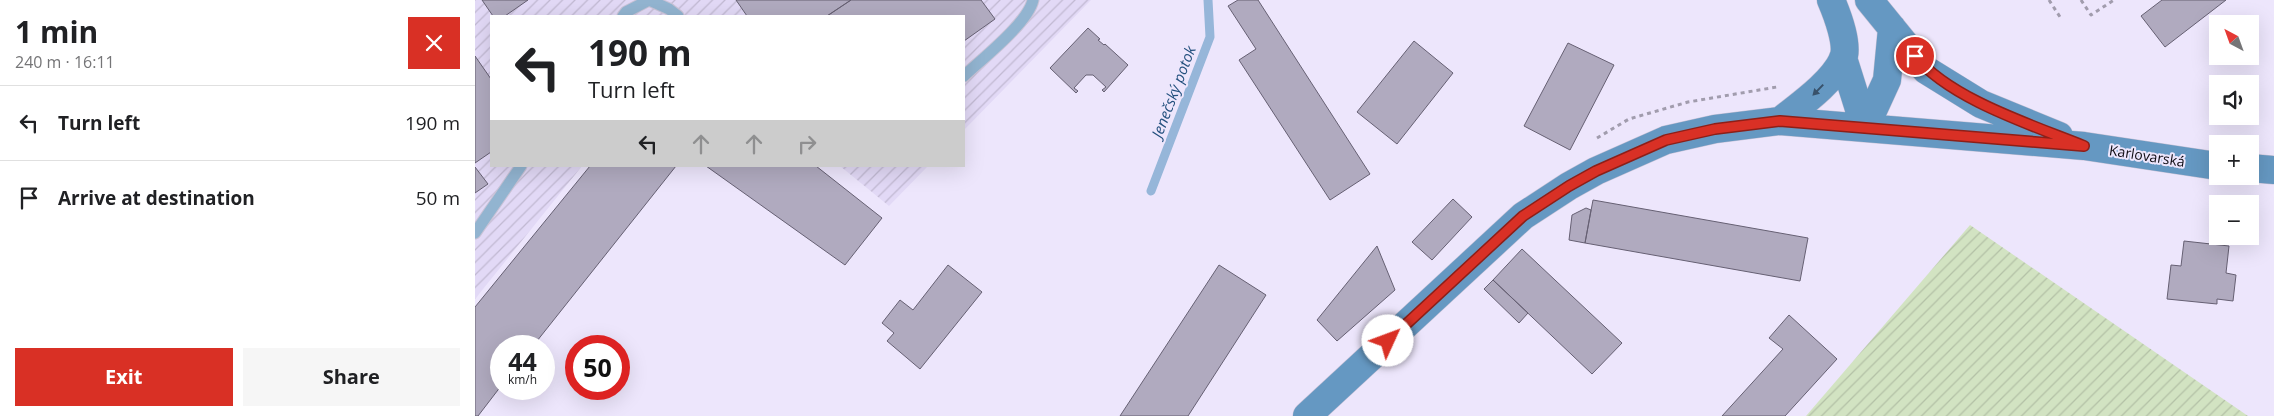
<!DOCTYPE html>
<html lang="en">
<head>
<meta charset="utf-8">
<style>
  :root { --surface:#fff; --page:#f6f6f6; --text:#202124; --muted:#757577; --line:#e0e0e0; --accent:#d93025 }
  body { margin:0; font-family:"Open Sans",sans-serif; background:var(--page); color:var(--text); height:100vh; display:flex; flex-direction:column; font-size:19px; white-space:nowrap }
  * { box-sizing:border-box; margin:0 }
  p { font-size:16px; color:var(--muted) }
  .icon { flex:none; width:28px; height:28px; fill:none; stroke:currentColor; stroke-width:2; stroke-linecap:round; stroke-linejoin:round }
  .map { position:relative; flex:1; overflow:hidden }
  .side { display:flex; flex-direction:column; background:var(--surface); width:475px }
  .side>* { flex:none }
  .banner { position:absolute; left:15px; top:15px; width:475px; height:152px; border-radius:0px; box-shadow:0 5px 20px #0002; background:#fff; color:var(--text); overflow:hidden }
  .needle { width:32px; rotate:319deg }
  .buttons { position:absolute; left:1734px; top:15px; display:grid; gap:10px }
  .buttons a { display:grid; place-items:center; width:50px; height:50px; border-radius:0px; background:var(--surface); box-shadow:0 5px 20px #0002; font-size:25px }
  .speed { position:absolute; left:15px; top:335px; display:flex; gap:10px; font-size:25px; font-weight:700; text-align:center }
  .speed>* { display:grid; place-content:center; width:65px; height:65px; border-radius:50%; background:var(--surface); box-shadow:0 5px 20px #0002; line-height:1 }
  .speed small { font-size:12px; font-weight:400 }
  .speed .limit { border:8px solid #d22; background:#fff; color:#111 }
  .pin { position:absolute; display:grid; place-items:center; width:42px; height:42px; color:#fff; margin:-21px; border:2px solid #fff; border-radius:50%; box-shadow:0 1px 5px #0007 }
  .me { position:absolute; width:55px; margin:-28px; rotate:47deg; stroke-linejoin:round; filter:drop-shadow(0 0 4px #0008) }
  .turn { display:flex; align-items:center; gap:18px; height:105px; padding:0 15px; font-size:22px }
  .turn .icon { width:65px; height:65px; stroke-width:2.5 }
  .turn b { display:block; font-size:35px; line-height:42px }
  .lanes { display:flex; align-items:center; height:48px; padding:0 15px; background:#0003; justify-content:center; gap:25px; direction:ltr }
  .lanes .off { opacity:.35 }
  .round { display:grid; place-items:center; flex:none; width:52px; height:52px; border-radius:0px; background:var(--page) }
  .head { display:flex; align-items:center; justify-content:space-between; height:85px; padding:0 15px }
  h1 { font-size:30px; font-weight:700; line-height:38px }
  .primary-button { display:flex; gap:10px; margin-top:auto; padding:10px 15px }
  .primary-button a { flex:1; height:58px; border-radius:0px; background:var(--accent); color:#fff; font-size:20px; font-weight:700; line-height:58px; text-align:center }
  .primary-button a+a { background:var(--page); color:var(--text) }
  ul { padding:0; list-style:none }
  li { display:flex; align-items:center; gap:15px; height:75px; padding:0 15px; border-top:1px solid var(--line) }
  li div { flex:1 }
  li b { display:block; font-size:19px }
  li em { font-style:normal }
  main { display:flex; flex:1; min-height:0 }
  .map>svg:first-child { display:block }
  .industrial { fill:url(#industrial-furrows) }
  .garden { fill:url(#garden-furrows) }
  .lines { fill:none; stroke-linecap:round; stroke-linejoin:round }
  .stream { stroke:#96b6d9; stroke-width:9 }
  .building { fill:#b0aabf; stroke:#666073 }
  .service-casing { stroke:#c9c3d6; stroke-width:13 }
  .secondary-casing { stroke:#c9c3d6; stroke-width:29 }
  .path { stroke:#a19cad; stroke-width:3; stroke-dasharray:4 4; stroke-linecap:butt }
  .service { stroke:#92b4d0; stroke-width:11 }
  .secondary { stroke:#6598c2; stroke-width:28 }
  .oneway { fill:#38516a }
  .route-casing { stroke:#8d1f18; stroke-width:12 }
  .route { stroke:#d93025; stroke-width:9 }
  .labels { text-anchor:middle; stroke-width:4; stroke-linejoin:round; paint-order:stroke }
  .street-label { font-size:14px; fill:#0c0a11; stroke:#ede6fc }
  .water-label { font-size:15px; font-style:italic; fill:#23507e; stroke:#ede6fc }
</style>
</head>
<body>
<main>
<section class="side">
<div class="head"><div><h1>1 min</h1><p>240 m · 16:11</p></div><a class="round" style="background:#d93025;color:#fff"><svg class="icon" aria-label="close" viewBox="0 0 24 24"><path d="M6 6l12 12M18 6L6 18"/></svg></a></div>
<ul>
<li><svg class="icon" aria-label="left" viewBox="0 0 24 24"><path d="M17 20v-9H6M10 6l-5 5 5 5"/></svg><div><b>Turn left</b></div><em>190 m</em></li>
<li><svg class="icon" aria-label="arrive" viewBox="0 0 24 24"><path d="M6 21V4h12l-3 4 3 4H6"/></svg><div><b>Arrive at destination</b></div><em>50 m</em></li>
</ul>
<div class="primary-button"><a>Exit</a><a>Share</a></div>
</section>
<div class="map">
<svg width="1799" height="416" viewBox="0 0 1799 416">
  <defs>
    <pattern id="industrial-furrows" width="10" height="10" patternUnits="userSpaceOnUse" patternTransform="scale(1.25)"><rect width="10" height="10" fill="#e2d9f6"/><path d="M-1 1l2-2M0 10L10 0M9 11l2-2" fill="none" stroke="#c1b9d2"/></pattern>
    <pattern id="garden-furrows" width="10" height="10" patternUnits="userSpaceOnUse" patternTransform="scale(1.25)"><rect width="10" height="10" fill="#d2e3c2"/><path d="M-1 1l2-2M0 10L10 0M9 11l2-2" fill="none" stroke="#b3c1a6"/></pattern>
  </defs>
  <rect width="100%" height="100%" fill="#ede6fc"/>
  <path class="industrial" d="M0 0H616L489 130V16H16V166H107L0 299Z
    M365 166H453L414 206Z"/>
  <path class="garden" d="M1495 225 1773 416H1331Z"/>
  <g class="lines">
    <path class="stream" d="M676 191 735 37 733 0"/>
  </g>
  <path class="building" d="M7 0H53L30 16H18Z
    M261 0H376L352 16H272Z
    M376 0H506L520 19 489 41V16H352Z
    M763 0H783L895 174 855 200 764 60 781 49 753 6Z
    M1687 0H1751L1690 47 1666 16Z
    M613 28 625 39 623 40 629 45 630 44 653 65 629 92 627 90 631 87 618 75H611L599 88 603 91 601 93 575 68Z
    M939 41 978 73 922 144 882 112Z
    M1093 43 1139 65 1095 150 1049 126Z
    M0 56 16 79V152L0 163Z
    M115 166H201L58 346H26V386L3 416H0V307Z
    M231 166H341L407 218 370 265Z
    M0 167 13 184 0 193Z
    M978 199 997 217 957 260 937 242Z
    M1118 200 1333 238 1325 281 1110 243Z
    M1111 208 1116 210 1110 243 1094 240 1097 215Z
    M1709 241 1754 246 1751 273 1761 275 1758 301 1742 299V304L1692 299 1696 265 1706 266Z
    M902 246 920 290 862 341 842 320Z
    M1047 249 1147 343 1117 374 1018 280Z
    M473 265 507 292 445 369 412 341 419 333 407 323 425 300 438 310Z
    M744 265 791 295 713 416H645Z
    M1018 280 1053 313 1044 323 1009 289Z
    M1314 315 1362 359 1310 416H1247L1308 349 1294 338Z"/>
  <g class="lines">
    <g class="service-casing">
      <path id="service" d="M148 16 151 12 174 0 194 9 203 16
        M489 76C507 59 553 23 558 0
        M0 233 46 166"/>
    </g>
    <g class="secondary-casing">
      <path id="secondary" d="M1394 0 1451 70 1506 104 1584 136
        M1368 58 1390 128
        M1305 121C1325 105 1357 83 1368 59 1374 45 1362 14 1356 0
        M1390 128 1412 80 1417 28
        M1775 168 1799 170
        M832 416 1048 216 1094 186 1121 171 1191 140 1240 129 1305 121 1609 146 1742 166"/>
    </g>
    <path class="path" d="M1574 0 1587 20
      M1606 0 1616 15 1639 0
      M1122 138 1154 119 1213 102 1302 87"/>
    <use href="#service" class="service"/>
    <use href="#secondary" class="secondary"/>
  </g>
  <defs><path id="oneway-solid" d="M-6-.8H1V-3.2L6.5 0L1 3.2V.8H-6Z" transform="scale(1.25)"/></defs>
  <use class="oneway" href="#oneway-solid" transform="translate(1343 90) rotate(134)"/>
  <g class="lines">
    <g class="route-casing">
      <path id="route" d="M913 341 1048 216 1094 186 1121 171 1191 140 1240 129 1305 121 1609 146C1557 125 1475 99 1440 56"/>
    </g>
    <use href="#route" class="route"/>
  </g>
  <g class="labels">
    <g class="street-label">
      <text transform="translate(1672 156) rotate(9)" y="5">Karlovarská</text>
    </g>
    <g class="water-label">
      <text transform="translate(699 92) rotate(-69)" y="5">Jenečský potok</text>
    </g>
  </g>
</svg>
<div class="buttons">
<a><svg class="needle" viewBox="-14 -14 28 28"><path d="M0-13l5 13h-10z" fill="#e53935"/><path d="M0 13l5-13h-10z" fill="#757577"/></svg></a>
<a><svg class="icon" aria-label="sound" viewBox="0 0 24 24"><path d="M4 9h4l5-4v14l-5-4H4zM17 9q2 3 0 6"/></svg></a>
<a>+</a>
<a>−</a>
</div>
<div class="speed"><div>44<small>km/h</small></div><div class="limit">50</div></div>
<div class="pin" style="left:1440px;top:56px;background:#d93025"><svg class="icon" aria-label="arrive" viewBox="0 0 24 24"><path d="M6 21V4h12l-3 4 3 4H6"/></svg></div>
<svg class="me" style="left:913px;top:341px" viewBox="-20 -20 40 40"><circle r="19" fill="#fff"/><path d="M0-13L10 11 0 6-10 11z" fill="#d93025"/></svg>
<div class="banner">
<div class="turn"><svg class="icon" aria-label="left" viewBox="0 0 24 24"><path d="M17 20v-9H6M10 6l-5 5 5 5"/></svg><div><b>190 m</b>Turn left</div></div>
<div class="lanes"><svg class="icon" aria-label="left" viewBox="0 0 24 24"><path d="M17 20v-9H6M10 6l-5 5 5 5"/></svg><svg class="icon off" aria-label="ahead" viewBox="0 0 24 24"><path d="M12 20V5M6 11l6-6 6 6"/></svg><svg class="icon off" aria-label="ahead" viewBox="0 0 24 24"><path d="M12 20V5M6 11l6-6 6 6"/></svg><svg class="icon off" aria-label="right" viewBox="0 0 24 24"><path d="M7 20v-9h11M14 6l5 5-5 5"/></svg></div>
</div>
</div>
</main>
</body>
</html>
